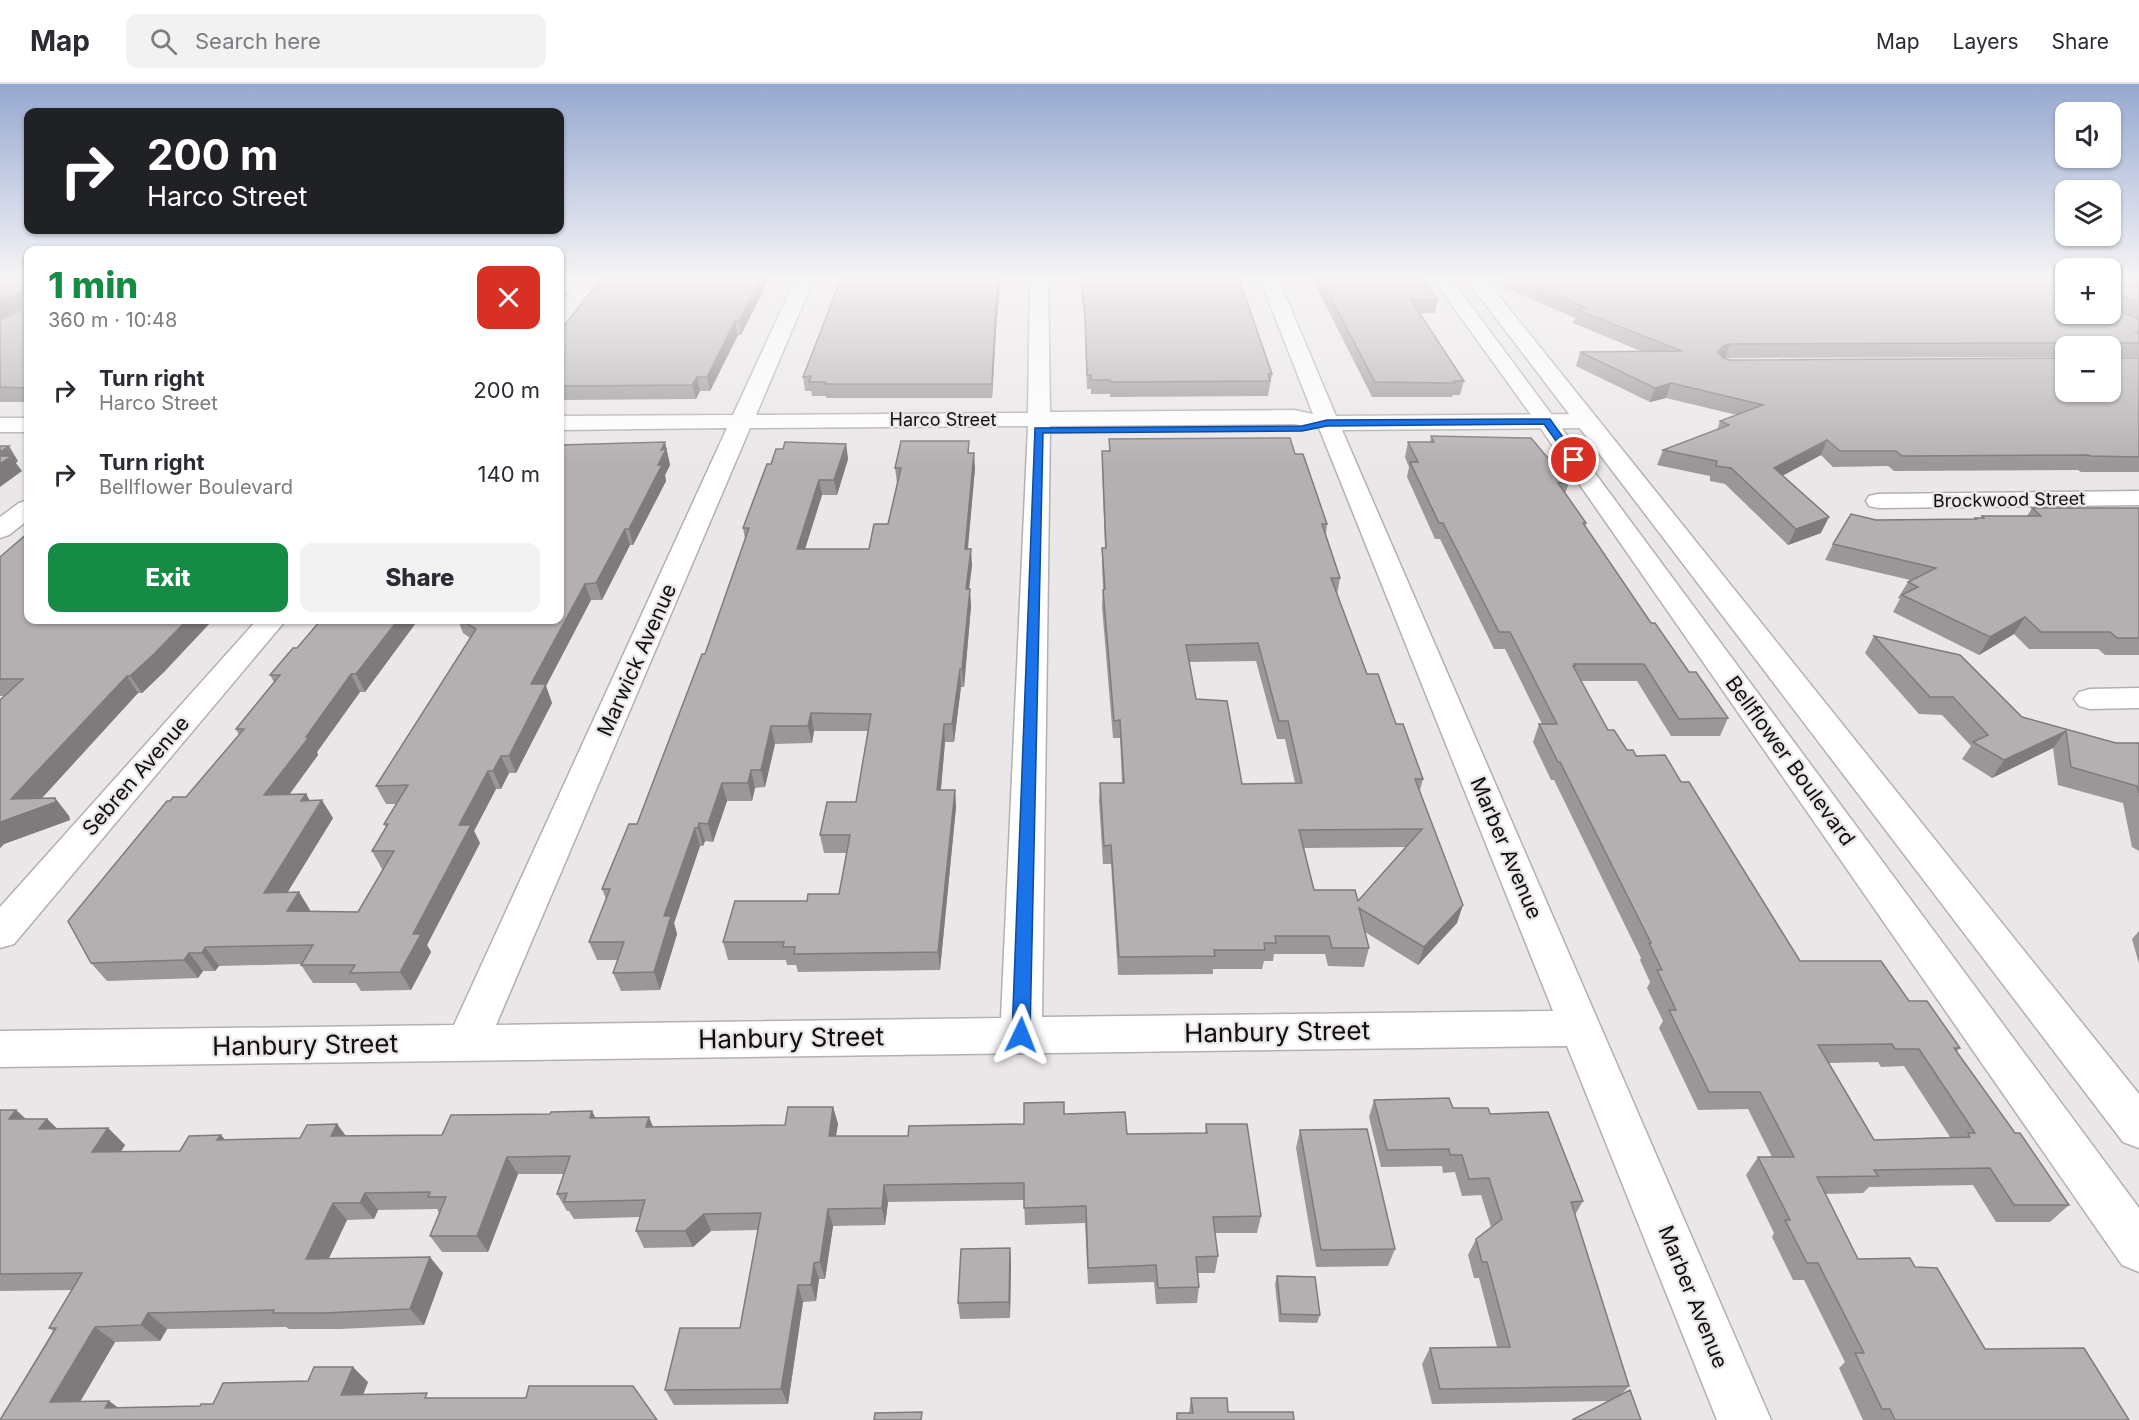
<!DOCTYPE html>
<html lang="en">
<head>
<meta charset="utf-8">
<style>
  :root { --surface:#fff; --page:#f2f2f3; --text:#2b2b33; --muted:#7c7c81; --line:#e1e1e2; --accent:#158b45 }
  body { margin:0; font-family:Inter,sans-serif; background:var(--page); color:var(--text); height:100vh; display:flex; flex-direction:column; font-size:22px; white-space:nowrap }
  * { box-sizing:border-box; margin:0 }
  p { font-size:20px; color:var(--muted) }
  .icon { flex:none; width:33px; height:33px; fill:none; stroke:currentColor; stroke-width:2; stroke-linecap:round; stroke-linejoin:round }
  .map { position:relative; flex:1; overflow:hidden }
  .drawer { position:absolute; left:24px; top:162px; width:540px; height:378px; display:flex; flex-direction:column; background:var(--surface); border-radius:12px; box-shadow:0 2px 4px #0004 }
  .drawer>* { flex:none }
  .banner { position:absolute; left:24px; top:24px; width:540px; height:126px; border-radius:12px; box-shadow:0 2px 4px #0004; background:#202124; color:#fff; overflow:hidden }
  .tools { position:absolute; left:2055px; top:18px; display:grid; gap:12px }
  .tools a { display:grid; place-items:center; width:66px; height:66px; border-radius:12px; background:var(--surface); box-shadow:0 2px 4px #0004; font-size:30px }
  .pin { position:absolute; display:grid; place-items:center; width:51px; height:51px; color:#fff; margin:-26px; border:3px solid #fff; border-radius:50%; box-shadow:0 2px 6px #0007 }
  .me { position:absolute; width:66px; margin:-33px; rotate:2deg; stroke-linejoin:round; filter:drop-shadow(0 0 4px #0008) }
  .turn { display:flex; align-items:center; gap:21px; height:126px; padding:0 24px; font-size:27px }
  .turn .icon { width:78px; height:78px; stroke-width:2.5 }
  .turn b { display:block; font-size:42px; line-height:51px }
  .round { display:grid; place-items:center; flex:none; width:63px; height:63px; border-radius:12px; background:var(--page) }
  .headline { display:flex; align-items:center; justify-content:space-between; height:102px; padding:0 24px }
  h1 { font-size:36px; font-weight:800; line-height:45px; color:var(--accent) }
  .action { display:flex; gap:12px; margin-top:auto; padding:12px 24px }
  .action a { flex:1; height:69px; border-radius:12px; background:var(--accent); color:#fff; font-size:24px; font-weight:800; line-height:69px; text-align:center }
  .action a+a { background:var(--page); color:var(--text) }
  ul { padding:0; list-style:none }
  li { display:flex; align-items:center; gap:18px; height:84px; padding:0 24px }
  li div { flex:1 }
  li b { display:block; font-size:22px }
  li em { font-style:normal }
  header { display:flex; align-items:center; gap:36px; box-sizing:border-box; height:84px; padding:0 30px; background:var(--surface); border-bottom:2px solid var(--line) }
  header strong { font-size:28px }
  nav { display:flex; gap:33px; margin-inline-start:auto; font-size:21px }
  .search { width:420px; height:54px; background:var(--page); display:flex; align-items:center; gap:15px; box-sizing:border-box; padding:0 21px; border-radius:12px; color:var(--muted); font-size:22px }
  .map>svg:first-child { display:block }
  .lines { fill:none; stroke-linecap:round; stroke-linejoin:round }
  .minor-casing { stroke:#b3afb2; stroke-width:3 }
  .secondary-casing { stroke:#b3afb2; stroke-width:3 }
  .minor { fill:#fff; fill-rule:evenodd }
  .secondary { fill:#fff; fill-rule:evenodd }
  .wall { fill:#9b9799; fill-rule:evenodd }
  .shaded-wall { fill:#7e7b7d }
  .building { fill:#b4b0b2; stroke:#7e7b7d; stroke-width:1.5; fill-rule:evenodd }
  .route { fill:#1a73e8; stroke:#114b97; stroke-width:1.5 }
  .labels { text-anchor:middle; stroke-width:4.5; stroke-linejoin:round; paint-order:stroke }
  .far-street-label { font-size:18px; fill:#100f10; stroke:#ebe7e9 }
  .street-label { font-size:21px; fill:#100f10; stroke:#ebe7e9 }
  .near-street-label { font-size:26px; fill:#100f10; stroke:#ebe7e9 }
</style>
</head>
<body>
<header>
<strong>Map</strong>
<div class="search"><svg class="icon" aria-label="search" viewBox="0 0 24 24"><circle cx="10" cy="10" r="6"/><path d="M15 15l6 6"/></svg>Search here</div>
<nav><a>Map</a><a>Layers</a><a>Share</a></nav>
</header>
<div class="map">
<svg width="2139" height="1336" viewBox="0 0 2139 1336">
  <rect width="100%" height="100%" fill="#ebe7e9"/>
  <g class="lines">
    <g class="minor-casing">
      <path id="minor" d="M561 192H580L566 210 560 211Z
        M797 192H815L756 331 1028 329 1030 192H1048L1050 328 1294 326 1313 330 1259 192H1277L1336 332 1586 330 1594 332 1597 337 1594 342 1586 344 1342 346 1771 1336H1717L1567 962 0 983V947L454 941 727 344 560 346V332L733 331ZM1294 340 1319 344 1553 927 1042 933 1050 342ZM1028 342 1001 934 496 941 750 344Z
        M0 334H28V348H0Z
        M2139 407V421L1878 424 1869 422 1866 417 1869 412 1878 410Z
        M28 416V436L9 451 0 454V433L19 419Z
        M257 536H286L14 860 0 864V823Z
        M2139 604V624L2090 625 2079 622 2074 615 2079 608 2090 605Z"/>
    </g>
    <g class="secondary-casing">
      <path id="secondary" d="M1431 192H1449L2139 1124V1188L2122 1181 1539 342Z
        M1464 192H1483L2139 1010V1064L2123 1058Z"/>
    </g>
    <use href="#minor" class="minor"/>
    <use href="#secondary" class="secondary"/>
  </g>
  <path class="wall" d="M0 192H28V318H0V236L21 226V224L0 235Z
    M603 192H770V193L741 251H738L710 307H700L696 315 560 316V247Z
    M1080 192H1238L1272 290 1268 312 1110 313V310H1091V305H1087L1085 243Z
    M1311 192H1421L1438 216 1435 229H1419L1464 297 1460 311H1453L1452 313H1372Z
    M1505 192H2066V230L2110 192H2139V273H2117V274H2139V388H2081L2078 386 1894 387 1888 382 1833 383 1821 371 1782 392 1821 449 1788 461 1725 400 1710 397V392L1657 381 1663 366 1717 346 1720 337 1737 331 1666 314 1650 318 1576 282 1580 268H1643L1573 239 1575 234 1503 203ZM2066 262H2110L2066 308 1730 276 1723 274 2066 273Z
    M996 246 992 314H826V312H812L811 307H805L803 293Z
    M1431 352 1569 399 1565 410 1586 439 1585 443 1651 539 1689 588 1728 634 1720 652H1671L1637 597H1581L1608 646 1627 666 1681 698 1800 877 1909 917 1960 964 1956 968 2015 1049 2069 1121 2050 1138H1996L1973 1101 1869 1103 1863 1109 1825 1110 1858 1175 1915 1183 1985 1265 2129 1336H1863L1839 1284 1845 1278 1804 1196H1793L1772 1153 1774 1149 1746 1091 1758 1073H1772L1748 1025 1698 1026 1659 944 1663 937 1647 904 1650 898 1640 876 1641 874 1554 696H1551L1533 658 1539 640H1542L1505 565H1494L1440 455H1435L1407 393 1409 383 1405 373 1408 358H1430ZM1878 978 1881 983 1904 982 1950 1053 1874 1056 1828 979Z
    M1109 355 1295 370 1327 440 1326 451 1340 494 1337 511 1367 590 1396 640 1423 695 1420 706 1457 839 1418 881 1365 848 1369 864 1364 883 1328 882 1325 870H1274L1273 877H1264L1262 885H1213V890L1118 891 1111 780H1103L1099 717 1100 699H1122L1120 654H1113L1102 523 1103 506V505L1102 481V464H1105L1102 383V367H1109ZM1256 577 1277 655H1285L1295 699 1242 700 1196 615 1189 578ZM1406 763 1358 817 1314 806 1304 764Z
    M665 358 670 381 665 391 666 397 633 461H630L602 516H591L546 602 552 619 516 689H509L501 705H496L474 747 480 759 427 861 431 868 411 906 361 907 356 899H313L301 881 302 880 219 882 215 887H203L198 894 107 897 91 879 170 717 186 713 239 651 236 645 274 598 270 591 297 564 418 536 365 608H360L317 668 318 671 289 710H306L310 717 333 734 287 809 299 808 310 826V827L358 828 383 785H382L372 767 386 744 384 740 397 720H386L376 702 470 554 463 549 458 536H560Z
    M846 360 848 375 837 411H822L805 465H869L888 440 897 399 895 384 970 369 975 384 968 465 972 481 969 505 971 522 964 603H961L954 658H945L941 706H955L956 723 940 886 798 888 796 881H787L786 876H728L723 858 807 817 839 810 847 769H824L820 751 856 718 868 647H814L812 659 775 660 765 703 755 704 752 717H727L713 758 705 757 703 762H700L674 839 677 850 660 906 621 907 613 889 618 876H597L589 858 606 815 602 805 637 740 705 570 745 455 743 444Z
    M2032 424H2139V571H2105L2098 565H2029L2014 550 1979 571 1893 528 1900 515 1898 514 1908 498 1910 496 1825 476 1833 460 1876 436 1974 435 1975 434H1981L1982 432H2027Z
    M0 473 165 587 142 609H138L42 714H55L69 732 70 736 4 760 0 764V616L4 612H0Z
    M1874 552 2022 633 2116 659H2139V767L2132 763 2123 719 2058 701 2053 664 1992 694 1962 675 1971 662 1942 631 1919 630 1865 569Z
    M2139 847V880L2132 855Z
    M1374 1016 1490 1030 1583 1117 1575 1131 1629 1302 1622 1310 1609 1317 1432 1320 1422 1280 1430 1264 1497 1263 1479 1194H1474L1468 1171 1476 1155 1491 1143 1481 1111 1462 1112 1455 1088 1443 1089 1442 1082 1381 1083 1369 1033Z
    M833 1023 838 1040 836 1052H908L1024 1040 1064 1030 1127 1050 1205 1049 1206 1040 1261 1132 1257 1149H1215L1218 1172 1215 1189H1198L1199 1203 1197 1219 1156 1220 1154 1198 1088 1200 1085 1139 1025 1141 1024 1116 888 1118 885 1141 833 1142 825 1195H819L816 1217 803 1218 788 1320 674 1321 665 1306 740 1244 758 1146 711 1147 693 1163 644 1164 636 1147 640 1133 574 1135 569 1127H567L557 1110 564 1090H518L488 1168H442L430 1152 439 1129 437 1125 378 1126 374 1135 347 1136 329 1174 443 1189 424 1241 340 1245H289L286 1243 167 1245 160 1257 115 1258 80 1318 109 1317 118 1324 200 1322 368 1298 363 1311 431 1314 657 1336H0L53 1247 49 1244 72 1206 0 1207V1026L26 1035H47L57 1045 108 1044 125 1061 121 1068 180 1067 225 1056 300 1054 337 1040 346 1052 442 1051 595 1034 653 1043 785 1041Z
    M1300 1046 1395 1165 1388 1182 1316 1183 1296 1064Z
    M1010 1164 1011 1181 1010 1234 960 1235 958 1219Z
    M1277 1192 1320 1231 1317 1239 1279 1238 1275 1200Z
    M1191 1314 1228 1328 1294 1336H1176L1177 1329H1189Z"/>
  <path class="shaded-wall" d="M762 192H770V193L741 251 739 237Z
    M999 192H1001L996 246 992 314V300L995 232Z
    M21 208 28 221 0 235V217Z
    M2119 210 2110 224V215Z
    M735 237 738 251 710 307 707 293Z
    M1730 260 1725 274 1717 276 1718 268 1723 262Z
    M697 293 700 307 696 315 692 301Z
    M1671 299 1666 314 1650 318 1655 304Z
    M1827 356 1821 371 1767 400 1774 384Z
    M665 358 670 381 665 391 666 397 633 461 629 445 658 381 661 366Z
    M846 360 848 375 837 411 834 396Z
    M9 362 18 377 16 379 22 387 0 403V368Z
    M974 369 975 384 966 481 965 465Z
    M819 396 822 411 800 481 797 465Z
    M1829 433 1821 449 1788 461 1796 445Z
    M625 445 630 461 602 516 596 499Z
    M971 465 972 481 967 522 966 505Z
    M585 500 591 516 546 602 552 619 516 689 509 672 531 600Z
    M970 505 971 522 964 603 962 585Z
    M2025 533 2014 550 1979 571 1990 553Z
    M187 536H213L165 587 142 609 130 592Z
    M398 536H418L365 608 356 590Z
    M960 585 961 603 954 658 952 640Z
    M351 590 360 608 317 668 318 671 276 729 264 711Z
    M127 592 138 609 30 727 55 714 69 732 70 736 4 760 0 764V738L11 715Z
    M811 629 814 647 812 659 808 642Z
    M944 640 945 658 939 724 937 706Z
    M771 642 775 660 765 703 761 686Z
    M2066 647 2053 664 1992 694 2004 676Z
    M501 672 509 689 501 705 493 687Z
    M751 686 755 704 752 717 748 699Z
    M488 687 496 705 474 747 480 759 427 861 431 868 411 906 400 888 413 850 459 741Z
    M722 699 727 717 713 758 708 740Z
    M955 706 956 723 940 886 938 868Z
    M306 710 316 727 322 716 333 734 276 827 264 809 301 717Z
    M699 739 705 757 703 762 698 744Z
    M695 744 700 762 674 839 677 850 660 906 654 888 664 832Z
    M299 808 310 826 299 845 287 827Z
    M1463 821 1457 839 1418 881 1424 863Z
    M205 863 219 882 215 887 202 869Z
    M189 869 203 887 198 894 184 876Z
    M833 1023 838 1040 833 1069 829 1052Z
    M16 1026 35 1043 9 1035Z
    M592 1027 601 1045 590 1034Z
    M649 1033 656 1050 646 1043Z
    M47 1035 65 1052 39 1045Z
    M337 1040 350 1058 331 1052Z
    M108 1044 125 1061 109 1086 92 1068Z
    M221 1051 236 1069 217 1056Z
    M507 1073 518 1090 488 1168 477 1152Z
    M884 1101 888 1118 885 1141 882 1124Z
    M365 1109 378 1126 374 1135 360 1119Z
    M333 1119 347 1136 321 1191 306 1175Z
    M828 1125 833 1142 825 1195 820 1178Z
    M704 1130 711 1147 693 1163 685 1147Z
    M1010 1164 1011 1181 1010 1234 1009 1218Z
    M430 1173 443 1189 424 1241 410 1225Z
    M814 1179 819 1195 816 1217 811 1201Z
    M798 1201 803 1218 788 1320 781 1305Z
    M148 1229 167 1245 160 1257 141 1241Z
    M95 1243 115 1258 71 1333 50 1318Z
    M353 1283 368 1298 357 1326 341 1311Z
    M109 1317 130 1332 105 1324Z"/>
  <path class="building" d="M0 192H28V304L0 303V236L21 226V208L0 217Z
    M603 192H762L739 237H735L707 293H697L692 301 560 302V247Z
    M842 192H999L995 232 992 300H824L825 298H809L811 292 803 293Z
    M1081 192H1238L1271 287 1272 290H1268L1270 297 1111 298 1110 296H1091V291H1087L1085 230Z
    M1319 192H1421L1438 216H1411L1464 297H1454L1455 299 1375 298Z
    M1512 192H2060L2066 195V230H2110V223L2139 235V248H2136L2139 250V259H2117V274H2139V373L2091 372 2088 371 1902 372 1896 367H1840L1827 356 1774 384 1829 433 1796 445 1731 384 1716 382 1717 377 1663 366 1729 341 1720 337 1763 321 1671 299 1655 304 1580 268 1682 267 1577 226 1586 224ZM2074 259 2076 261V262H2110V308H2066V274L1730 276 1723 274 1718 268 1723 262 1730 260Z
    M2110 192H2139V219L2119 210 2115 214 2110 215Z
    M1431 352 1531 354 1569 399H1558L1586 439H1583L1651 539H1655L1689 588H1696L1728 634 1679 635 1644 580H1574L1575 582H1573L1608 646H1614L1627 666H1633L1636 672 1665 671 1681 698H1689L1800 877H1881L1909 917H1927L1960 964H1954L2015 1049H2020L2069 1121H2014L1990 1084 1874 1086 1878 1092 1817 1093 1858 1175 1910 1174 1915 1183 1937 1184 1985 1265 2084 1264 2129 1336H1895L1890 1325H1882L1855 1269H1864L1818 1179H1807L1785 1136H1790L1758 1073H1794L1760 1008H1709L1669 926H1676L1657 886H1662L1649 859H1651L1560 678H1558L1539 640H1557L1510 548H1499L1443 439H1439L1410 378H1418L1408 358H1434ZM1892 960 1895 965H1919L1975 1049H1968L1970 1053 1874 1056 1818 961Z
    M1290 354 1295 370H1303L1327 440H1322L1340 494H1331L1367 590H1378L1396 640H1403L1423 695H1415L1463 821 1424 863 1359 824 1369 864H1332L1329 852H1275L1276 859H1264L1265 866H1214L1215 872 1119 873 1111 761 1104 762 1100 699H1124L1120 636 1114 637 1103 506 1105 505 1102 464H1106L1102 367H1110L1109 355ZM1258 559 1279 637H1288L1302 699 1242 700 1227 617 1196 615 1186 561ZM1422 745 1358 817 1355 806H1314L1299 746Z
    M901 357H969L968 369H974L965 465H971L966 505H970L962 585H960L952 640H944L937 706H955L938 868 794 870 795 863H783L784 858H723L735 817H807L808 810H839L850 751H820L827 718H856L871 630 811 629 808 642H771L761 686H751L748 699H722L708 740 699 739 698 744H695L664 832H671L654 888 613 889 624 858H589L610 805H602L629 740H637L702 570H705L749 444H743L767 380H771L776 365H783L785 358 846 360 834 396H819L797 465H869L874 440H888L901 384H895Z
    M665 358 661 366 666 365 658 381H662L629 445H625L596 499 585 500 531 600H545V602L509 672H501L493 687H488L459 741H471L413 850H421L400 888 350 889 355 881H301L313 861 205 863 202 869H189L184 876 91 879 68 837 167 717H170L173 713H186L244 645H236L280 591H270L293 564H297L321 536H398L356 590H351L306 653H309L264 711 306 710 301 717 322 716 264 809 299 808 287 827 358 828 394 767H372L388 740H384L408 701 376 702 476 545 461 536H560V361Z
    M0 362H9L0 368Z
    M0 372H12L0 380Z
    M2032 424H2139V554H2117L2110 548H2041L2025 533 1990 553 1902 511 1918 503 1908 498 1936 484 1833 460 1851 430 1876 436 1976 435 1975 434H1984L1982 432H2041Z
    M28 449V536H187L154 570 130 592H127L11 715 55 714 56 718 0 738V616L23 595H0V473Z
    M1874 552 1960 571 2022 633 2116 659H2139V709L2137 702 2071 683 2066 647 2004 676 1973 658 1988 651 1953 613H1930Z
    M1449 1014 1453 1024H1488L1490 1030 1548 1028 1583 1117 1571 1118 1629 1302 1440 1305 1430 1264 1510 1263 1487 1178H1482L1476 1155 1502 1135 1489 1094 1469 1095 1462 1071H1450L1449 1065 1387 1066 1374 1016Z
    M1064 1018V1030L1125 1028 1127 1050 1207 1049 1206 1040H1247L1261 1132 1213 1133 1218 1172 1196 1173 1199 1203 1158 1204 1156 1181 1088 1184 1086 1122 1024 1124V1099L884 1101 882 1124 828 1125 820 1178 814 1179 811 1201H798L781 1305 665 1306 680 1244H740L761 1129 704 1130 685 1147H636L645 1116 564 1118 567 1109 557 1110 570 1072 507 1073 477 1152H430L446 1113H428L430 1108 365 1109 360 1119H333L306 1175 430 1173 410 1225 324 1229H273L274 1226 148 1229 141 1241 95 1243 50 1318 109 1317 105 1324 200 1322 201 1320H213L223 1299 308 1297 314 1283H353L341 1311 427 1309 425 1314H526L529 1302H633L657 1336H0L56 1244H49L82 1189 0 1190V1026H16L9 1035H47L39 1045 108 1044 92 1068 180 1067 189 1052 221 1051 217 1056 300 1054 307 1041 337 1040 331 1052 442 1051 451 1031 550 1030 551 1028 592 1027 590 1034 649 1033 646 1043 785 1041 788 1023H833L829 1052H908L909 1042 1024 1040V1019Z
    M1367 1045 1395 1165 1321 1166 1300 1046Z
    M1010 1164 1009 1218 958 1219 961 1165Z
    M1277 1192 1315 1193 1320 1231 1281 1230Z
    M1630 1306 1641 1336H1572Z
    M1191 1314H1227L1228 1328H1293L1294 1336H1177V1329H1193Z
    M922 1328 921 1336H874L875 1329Z"/>
  <linearGradient id="sky" x2="0" y2="1"><stop stop-color="#95a8d0"/><stop offset="0.51" stop-color="#f6f4f5"/><stop offset="1" stop-color="#f6f4f5" stop-opacity="0"/></linearGradient>
  <rect width="2139" height="379" fill="url(#sky)"/>
  <path class="route" d="M1546 335H1550L1578 374V378H1571L1544 340 1327 342 1302 347 1043 349 1030 951 1027 956 1021 959 1015 956 1012 951 1035 344 1302 342 1327 336Z"/>
  <g class="labels">
    <g class="far-street-label">
      <text x="943" y="342">Harco Street</text>
      <text transform="translate(2009 416) rotate(-1)" y="6">Brockwood Street</text>
    </g>
    <g class="street-label">
      <text transform="translate(637 576) rotate(-66)" y="7">Marwick Avenue</text>
      <text transform="translate(1790 677) rotate(54)" y="7">Bellflower Boulevard</text>
      <text transform="translate(136 692) rotate(-49)" y="7">Sebren Avenue</text>
      <text transform="translate(1506 764) rotate(67)" y="7">Marber Avenue</text>
      <text transform="translate(1693 1213) rotate(68)" y="7">Marber Avenue</text>
    </g>
    <g class="near-street-label">
      <text transform="translate(1277 948) rotate(-1)" y="9">Hanbury Street</text>
      <text transform="translate(791 954) rotate(-1)" y="9">Hanbury Street</text>
      <text transform="translate(305 961) rotate(-1)" y="9">Hanbury Street</text>
    </g>
  </g>
</svg>
<div class="tools">
<a><svg class="icon" aria-label="sound" viewBox="0 0 24 24"><path d="M4 9h4l5-4v14l-5-4H4zM17 9q2 3 0 6"/></svg></a>
<a><svg class="icon" aria-label="layers" viewBox="0 0 24 24"><path d="M12 4l9 5-9 5-9-5zM3 14l9 5 9-5"/></svg></a>
<a>+</a>
<a>−</a>
</div>
<div class="pin" style="left:1574px;top:376px;background:#d93025"><svg class="icon" aria-label="arrive" viewBox="0 0 24 24"><path d="M6 21V4h12l-3 4 3 4H6"/></svg></div>
<svg class="me" style="left:1021px;top:951px" viewBox="-20 -20 40 40"><path d="M0-17L14 15 0 8-14 15z" fill="#1a73e8" stroke="#fff" stroke-width="4"/></svg>
<div class="banner">
<div class="turn"><svg class="icon" aria-label="right" viewBox="0 0 24 24"><path d="M7 20v-9h11M14 6l5 5-5 5"/></svg><div><b>200 m</b>Harco Street</div></div>
</div>
<section class="drawer">
<div class="headline"><div><h1>1 min</h1><p>360 m · 10:48</p></div><a class="round" style="background:#d93025;color:#fff"><svg class="icon" aria-label="close" viewBox="0 0 24 24"><path d="M6 6l12 12M18 6L6 18"/></svg></a></div>
<ul>
<li><svg class="icon" aria-label="right" viewBox="0 0 24 24"><path d="M7 20v-9h11M14 6l5 5-5 5"/></svg><div><b>Turn right</b><p>Harco Street</p></div><em>200 m</em></li>
<li><svg class="icon" aria-label="right" viewBox="0 0 24 24"><path d="M7 20v-9h11M14 6l5 5-5 5"/></svg><div><b>Turn right</b><p>Bellflower Boulevard</p></div><em>140 m</em></li>
</ul>
<div class="action"><a>Exit</a><a>Share</a></div>
</section>
</div>
</body>
</html>
